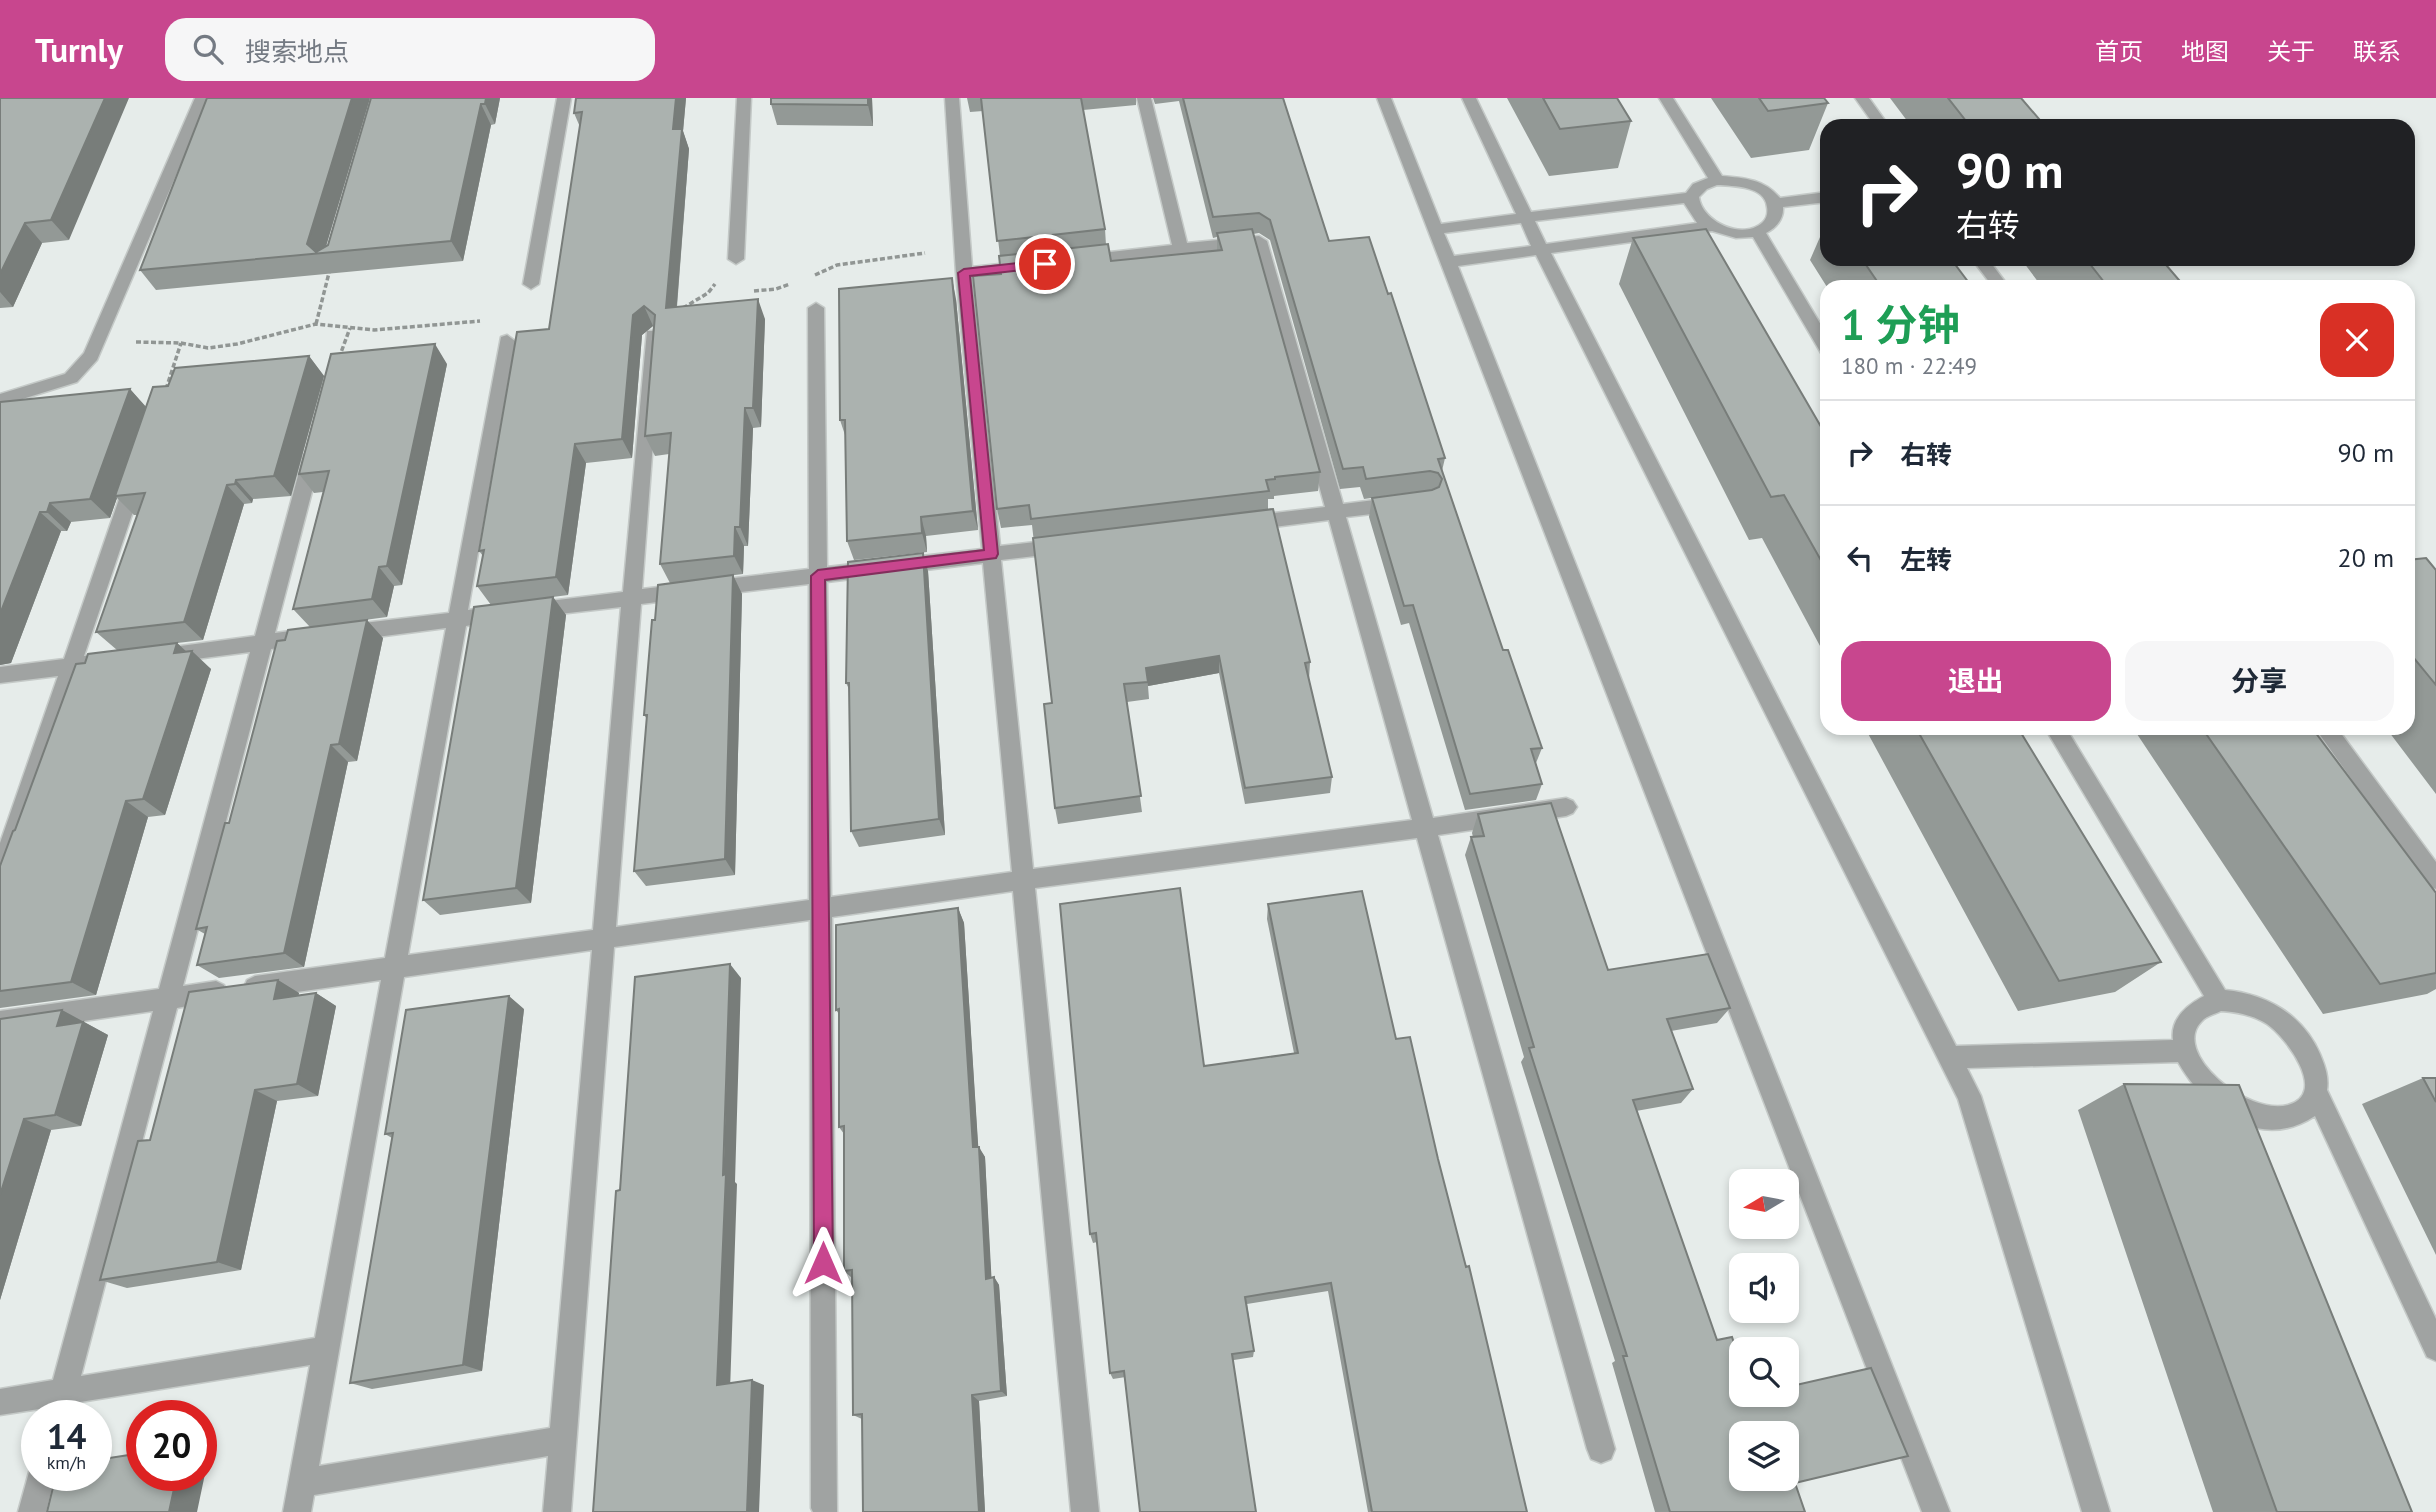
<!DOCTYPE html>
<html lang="zh">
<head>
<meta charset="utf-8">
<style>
  :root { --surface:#fff; --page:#f6f6f7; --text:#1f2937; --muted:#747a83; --line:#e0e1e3; --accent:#c8468e }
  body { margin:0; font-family:"PT Sans","Noto Sans SC",sans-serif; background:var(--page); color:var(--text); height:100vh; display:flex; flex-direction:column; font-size:26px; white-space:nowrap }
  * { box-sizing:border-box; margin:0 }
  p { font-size:23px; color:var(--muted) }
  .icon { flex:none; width:38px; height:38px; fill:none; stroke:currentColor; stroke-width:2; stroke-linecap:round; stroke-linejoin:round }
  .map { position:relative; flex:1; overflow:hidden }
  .panel { position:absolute; left:1820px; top:182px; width:595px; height:455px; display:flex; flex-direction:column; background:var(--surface); border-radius:21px; box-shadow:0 4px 10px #0003 }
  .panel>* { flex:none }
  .banner { position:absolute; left:1820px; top:21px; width:595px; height:147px; border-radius:21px; box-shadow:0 4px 10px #0003; background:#202124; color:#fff; overflow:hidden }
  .needle { width:46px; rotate:260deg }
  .buttons { position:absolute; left:1729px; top:1071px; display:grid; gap:14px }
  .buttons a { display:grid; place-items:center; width:70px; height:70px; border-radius:14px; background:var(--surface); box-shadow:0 4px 10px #0003; font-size:35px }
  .speed { position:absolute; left:21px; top:1302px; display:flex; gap:14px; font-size:35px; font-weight:700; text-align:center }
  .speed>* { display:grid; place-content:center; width:91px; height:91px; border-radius:50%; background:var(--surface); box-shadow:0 4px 10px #0003; line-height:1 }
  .speed small { font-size:18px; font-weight:400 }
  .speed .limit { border:10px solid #d22; background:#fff; color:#111 }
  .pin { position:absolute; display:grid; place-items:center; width:60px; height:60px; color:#fff; margin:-30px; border:4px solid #fff; border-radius:50%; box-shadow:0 2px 7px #0007 }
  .me { position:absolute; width:77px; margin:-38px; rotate:0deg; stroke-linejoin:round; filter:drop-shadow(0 0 5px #0008) }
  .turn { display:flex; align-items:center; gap:24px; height:147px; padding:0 21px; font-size:32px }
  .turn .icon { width:91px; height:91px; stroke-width:2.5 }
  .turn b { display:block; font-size:49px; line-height:60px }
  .round { display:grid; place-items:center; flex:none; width:74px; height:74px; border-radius:21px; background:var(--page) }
  .head { display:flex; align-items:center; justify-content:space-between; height:119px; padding:0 21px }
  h1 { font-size:42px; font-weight:700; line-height:52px; color:#1e9e55 }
  .primary-button { display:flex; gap:14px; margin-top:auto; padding:14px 21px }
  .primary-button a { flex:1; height:80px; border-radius:21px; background:var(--accent); color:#fff; font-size:28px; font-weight:700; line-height:80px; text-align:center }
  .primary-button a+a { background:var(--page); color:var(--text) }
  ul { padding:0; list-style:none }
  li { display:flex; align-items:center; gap:21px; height:105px; padding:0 21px; border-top:2px solid var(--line) }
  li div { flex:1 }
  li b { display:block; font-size:26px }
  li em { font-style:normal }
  header { display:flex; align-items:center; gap:42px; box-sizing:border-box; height:98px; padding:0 35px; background:var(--accent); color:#fff }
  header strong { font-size:33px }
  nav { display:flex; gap:38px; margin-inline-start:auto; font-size:24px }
  .search { width:490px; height:63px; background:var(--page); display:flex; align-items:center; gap:18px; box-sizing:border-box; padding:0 24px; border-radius:21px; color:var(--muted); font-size:26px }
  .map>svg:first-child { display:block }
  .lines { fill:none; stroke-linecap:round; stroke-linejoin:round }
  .minor-casing { stroke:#c4c9c7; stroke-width:3 }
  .path { stroke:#919694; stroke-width:3.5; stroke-dasharray:5 2.5; stroke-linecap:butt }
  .minor { fill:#a0a3a2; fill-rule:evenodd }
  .wall { fill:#939996 }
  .shaded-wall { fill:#787d7a }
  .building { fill:#abb2af; stroke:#787d7a; stroke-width:2; fill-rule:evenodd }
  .route { fill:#c8468e; stroke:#822e5c; stroke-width:2 }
</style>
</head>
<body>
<header>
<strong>Turnly</strong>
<div class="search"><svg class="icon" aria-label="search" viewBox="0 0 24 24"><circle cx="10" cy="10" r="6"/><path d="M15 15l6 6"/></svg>搜索地点</div>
<nav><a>首页</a><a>地图</a><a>关于</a><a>联系</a></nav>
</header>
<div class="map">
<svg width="2436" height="1414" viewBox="0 0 2436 1414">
  <rect width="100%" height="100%" fill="#e6ecea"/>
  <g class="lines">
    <g class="minor-casing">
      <path id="minor" d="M195 0H209L97 262 77 284 0 308V296L65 276 84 255Z
        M557 0H571L539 186 531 191 523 186Z
        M737 0H751L744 161 736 166 728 161Z
        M945 0H959L972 169 1028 163 1036 168 1028 173 972 179 1000 448 1061 441 1068 443 1070 448 1068 453 1061 455 1001 462 1033 771 1412 722 1329 422 1249 432 1243 430 1240 425 1243 420 1249 418 1325 409 1253 149 1084 167 1076 162 1084 157 1172 147 1137 0H1151L1187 145 1259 138 1267 143 1343 406 1398 399 1404 401 1407 406 1404 411 1398 413 1346 419 1433 720 1566 700 1573 703 1577 709 1573 715 1566 718 1438 737 1615 1351 1611 1361 1601 1365 1591 1361 1587 1351 1417 740 1035 790 1099 1414H1071L1013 793 832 819 837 1414H813L811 1410 810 822 614 849 571 1414H543L548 1358 314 1397 311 1414H283L310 1267 74 1305 70 1318H44L46 1310 0 1317V1291L53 1282 153 913 0 935V913L159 891 250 554 165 565 158 563 155 557 158 551 255 538 303 359 306 354H318L321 359 275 535 314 530 321 533 324 538 321 543 314 546 271 551 183 888 216 883 224 887 227 894 224 901 177 910 81 1278 315 1240 381 882 255 900 247 896 244 889 247 882 255 878 385 860 446 530 346 543 339 540 336 535 339 530 346 527 449 515 501 239 507 237 515 243 468 512 498 508 505 511 508 516 505 521 466 528 408 857 593 832 621 509 533 519 526 517 523 512 526 507 533 505 623 494 647 233H659L661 237 642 491 809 471 808 210 816 205 824 210 827 469 982 451 956 175ZM983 465 1012 774 831 799 827 484ZM809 486V802L616 829 641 506ZM592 852 550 1330 319 1368 404 879Z
        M1377 0H1391L1441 126 1516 116 1462 0H1476L1531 114 1686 95 1693 86 1708 80 1659 0H1673L1722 78C1745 80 1764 81 1780 100L1827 94V104L1783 109C1784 121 1776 130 1766 135L1827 237V257L1821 255 1753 139 1736 140 1712 133 1551 155 1956 948 2173 942C2170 921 2187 907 2204 898L2045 630H2066L2225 892C2267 896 2303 917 2320 956 2325 968 2329 979 2327 992L2436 1221V1263L2427 1259 2315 1018C2260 1054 2206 1013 2178 964L1967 970 1981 998 2110 1414H2082L1958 1001 1536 157 1458 168 1950 1414H1922ZM1717 87C1734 88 1765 88 1767 109 1768 114 1767 120 1763 124 1743 143 1702 124 1699 99L1707 91ZM1684 105 1697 125 1546 146 1535 123ZM1521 125 1531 148 1454 158 1444 135ZM2221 913C2237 914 2253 917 2267 926 2286 939 2329 996 2288 1007 2247 1018 2170 954 2202 923 2206 918 2215 916 2221 913Z
        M1855 0H1869L1889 28H1875Z
        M1972 161H1988L2009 189H1993Z
        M134 377 140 379 143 384 84 558 102 556 109 558 112 564 109 570 79 575 11 776 8 783 0 786V745L58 578 0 585V569L64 561 125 384 128 379Z
        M2315 630H2337L2436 764V791L2428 788Z
        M37 1365V1377H55L46 1414H18L31 1367Z"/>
    </g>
    <path class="path" d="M815 177 837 167 925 155
      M754 193 776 191 790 186
      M683 210 708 195 715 186
      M316 226 330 171
      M136 244 181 245 208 250 237 246 316 226 374 232 480 223
      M339 260 350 230
      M166 291 181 245"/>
    <use href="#minor" class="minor"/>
  </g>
  <path class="wall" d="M0 0 69 142 42 145 13 209 0 210Z
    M370 0 326 148 328 147 371 0H500L495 26 491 27 463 163 156 192 140 172Z
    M576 0H686L683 33 689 51 677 209 765 221 761 329 753 330 748 448H744L743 476 670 485 660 466 669 356 655 358 645 338 653 228 642 237 632 360 586 365 568 497 491 507 477 488 483 458 479 453 549 231 580 29 574 15Z
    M771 0H872L873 28 777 27 771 6Z
    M967 0H1136V7L1083 12 1105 131 1106 147 1111 163 1217 153V139L1213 140 1179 3 1155 6 1153 0H1283L1329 143 1445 360 1442 373 1503 552 1542 650 1536 665 1542 686 1536 702 1465 712 1409 525 1401 527 1369 419 1372 400 1427 392 1364 401 1360 389 1340 391 1270 142 1259 135 1253 136 1320 374 1318 393 1274 398V401H1268V412L1310 564 1309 582 1332 679 1330 695 1245 706 1219 575 1148 588 1149 601 1127 604 1142 714 1058 726 1055 710 1052 605 1032 427 1001 430 997 411 1001 176 1000 158 983 13 970 14Z
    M1507 0H1617L1631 23 1618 70 1549 78Z
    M1711 0H1824L1828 5 1809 52 1751 60Z
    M1890 0H2021L2045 28H1911Z
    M1827 123V161H1951L1972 189H1827L1810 162Z
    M1633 140 1827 339V561L1762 440 1749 442 1619 186Z
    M2021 161H2161L2185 189H2042Z
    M956 201 978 432 926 438 927 454 854 462 847 443 845 337 840 322Z
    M309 258 324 278 291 398 253 401 252 405 244 406 203 542 117 552 96 534 137 417H134L117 400 110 420 71 424 67 433H61L11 565 0 567V304L130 291 146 310 168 288Z
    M447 266 402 487 394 488 387 519 319 528 383 540 357 663 348 664 304 869 219 880 197 867 205 836 196 831 285 542 310 529 293 511 323 394 314 395 299 376Z
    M2408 462 2436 472V696L2386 630H2408Z
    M928 473 945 737 859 749 851 733 850 593 846 585Z
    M733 477 742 496 735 777 646 788 634 773 647 621 644 617 655 522Z
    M553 499 566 517 531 805 440 817 423 802Z
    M177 545 186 553 211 571 165 717 148 719 96 897 0 910V768L85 565Z
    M1865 630H2018L2161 864 2115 894 2018 913Z
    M2133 630H2312L2436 795V891L2427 896 2323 916Z
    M1478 716 1608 872 1730 910 1717 925 1671 933 1693 991 1681 1005 1636 1013 1717 1242 1741 1297 1795 1385 1805 1414H1655L1612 1265 1615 1263 1521 964 1524 959 1465 757 1471 739H1473L1472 735Z
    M1268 806 1396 941 1438 1061 1527 1414H1368L1328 1193 1247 1206 1254 1253 1253 1259 1113 1281 1110 1275 1097 1144 1093 1145 1090 1136 1204 968 1294 955 1267 821Z
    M958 810 964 825 978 1049 985 1059 991 1180 994 1179 999 1187 1007 1298 979 1303 985 1414H863L862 1321 853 1317 852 1180 844 1173V1036L839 1029V916L836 912Z
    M278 882 299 895 298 898 316 895 336 908 318 998 277 1003 241 1172 127 1190 100 1182 150 1042Z
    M524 911 482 1273 372 1291 350 1285 392 1040 385 1036Z
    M62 912 108 937 81 1028 51 1032 0 1202V921Z
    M2423 980H2436V1157L2362 1006Z
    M2124 986 2412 1414H2213L2078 1012Z"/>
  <path class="shaded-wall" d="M105 0H129L69 142 51 122Z
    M352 0H370L324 155 313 156 307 146Z
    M486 0H500L495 26 485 6Z
    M676 0H686L683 33 689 51 675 230 666 210 673 31Z
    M868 0H872L873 28 868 7Z
    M481 6 491 27 463 163 451 143Z
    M25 125 42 145 13 209 0 194V176Z
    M952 180 956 201 978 432 973 413Z
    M758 201 765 221 761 329 753 310Z
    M644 208 653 228 642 237 632 360 622 341 633 217Z
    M435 246 447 266 402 487 387 468Z
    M309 258 324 278 291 398 274 378Z
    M130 291 148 311 115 398 117 400 110 420 90 401Z
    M745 310 753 330 748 448 740 429Z
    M575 346 586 365 568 497 556 479Z
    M236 382 253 401 252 405 235 386Z
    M227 387 244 406 203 542 184 524Z
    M50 405 71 424 67 433 47 414Z
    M40 414 61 433 11 565 0 567V516Z
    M921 419 926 438 927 454 922 435Z
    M735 429 744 448 743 476 734 458Z
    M923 455 928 473 945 737 939 721Z
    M379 469 394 488 387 519 372 501Z
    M733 477 742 496 735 777 725 761Z
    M553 499 566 517 531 805 516 790Z
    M367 522 383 540 357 663 339 646Z
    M177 545 190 557 192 553 211 571 165 717 143 701Z
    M1219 558V575L1148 588 1146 570Z
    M331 647 348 664 304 869 284 855Z
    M126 703 148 719 96 897 71 884Z
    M958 810 964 825 979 1060 973 1049Z
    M730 866 741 880 735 1084 737 1086 730 1293 717 1287Z
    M278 882 299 895 295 914 274 901Z
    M316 895 336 908 318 998 297 986Z
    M509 898 524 911 482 1273 463 1267Z
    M62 912 108 937 81 1028 55 1017 57 928Z
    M255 992 277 1003 241 1172 217 1164Z
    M24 1021 51 1032 0 1202V1097Z
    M979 1049 985 1059 992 1189 986 1181Z
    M994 1179 999 1187 1007 1298 1001 1293Z
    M752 1282 764 1287 759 1414H747Z
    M972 1297 979 1303 985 1414H979Z
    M201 1350 210 1352 197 1414H169L177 1377H201Z"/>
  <path class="building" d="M0 0H105L51 122 25 125 0 176Z
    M207 0H352L307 146 316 154 328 147 371 0H486L485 6H481L451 143 140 172Z
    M576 0H676L673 31H682L666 210 758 201 753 310H745L740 429H735L734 458 660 466 671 335 645 338 655 217 644 208 633 217 622 341 575 346 556 479 477 488 484 452 479 453 517 234 549 231 582 14 574 15Z
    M771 0H868V7L771 6Z
    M981 0H1081L1105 131 997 143Z
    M1183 0H1283L1329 143 1369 139 1388 196 1391 195 1445 360 1438 361 1503 552H1508L1542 650 1531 651 1542 686 1470 696 1413 507 1404 508 1372 400 1432 392 1439 389 1442 381 1438 375 1430 373 1366 381 1363 369 1343 371 1270 122 1259 115 1213 119Z
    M1543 0H1617L1631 23 1560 31Z
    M1759 0H1824L1828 5 1768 13Z
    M1948 0H2021L2045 28H1970Z
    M1252 131 1320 374 1275 379V381L1266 382 1269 393 1031 421 1029 407 997 411 973 178 1001 176 999 158 1108 146 1111 163 1222 152 1217 135Z
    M1706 131 1827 339V473L1784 397 1771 399 1633 140Z
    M1862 161H1951L1972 189H1881Z
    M2086 161H2161L2185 189H2108Z
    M952 180 973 413 921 419 922 435 847 443 845 322H840L839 191Z
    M435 246 387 468 379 469 372 501 293 511 329 373 299 376 331 256Z
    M309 258 274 378 236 382 235 386 227 387 184 524 96 534 145 395 115 398 153 289 168 288 175 270Z
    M130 291 90 401 50 405 47 414H40L0 516V304Z
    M1273 411 1310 564 1305 565 1332 679 1245 690 1219 558 1146 570 1148 584 1124 586 1141 698 1055 710 1044 606 1052 605 1033 440Z
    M923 455 939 721 851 733 849 585H846L848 464Z
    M2426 460 2436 472V587L2408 553V462Z
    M733 477 725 761 634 773 647 617H644L652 522H655L658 487Z
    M553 499 516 790 423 802 474 509Z
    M367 522 339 646 331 647 284 855 197 867 207 829 196 831 225 725H229L277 543 285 542 288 532Z
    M177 545 174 555 192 553 143 701 126 703 71 884 0 893V768L13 733 15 732 76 566 85 565 88 556Z
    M1916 630H2018L2161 864 2059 883Z
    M2202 630H2312L2436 795V875L2380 886Z
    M1551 705 1608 872 1708 856 1730 910 1667 921 1693 991 1633 1002 1717 1242 1732 1239 1741 1267V1297H1787V1289L1871 1270 1908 1358 1795 1385 1805 1414H1670L1623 1258H1627L1529 950 1534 949 1471 739 1484 738 1478 716ZM1741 1335H1787V1381H1741Z
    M1180 790 1204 968 1298 955 1268 806 1362 793 1396 941 1410 939 1438 1061 1466 1169 1469 1168 1527 1414H1372L1331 1185 1245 1199 1254 1253 1232 1256 1256 1414H1140L1124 1273 1110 1275 1096 1135 1090 1136 1060 806Z
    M958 810 973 1049H979L986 1181 994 1179 1001 1293 972 1297 979 1414H863L862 1316 853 1317 852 1172 844 1173V1028L839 1029V911L836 912V827Z
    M730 866 723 1077 726 1076 717 1287 752 1282 747 1414H593L616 1093 620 1092 635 879Z
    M278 882 274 901 316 895 297 986 255 992 217 1164 100 1182 138 1043 150 1042 189 894Z
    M509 898 463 1267 350 1285 393 1035 385 1036 406 912Z
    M62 912 57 928 83 924 55 1017 24 1021 0 1097V921Z
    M2423 980H2436V1004Z
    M2124 986 2239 987 2412 1414H2277Z
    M142 1355V1377H177L169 1414H47L56 1377H96V1362Z"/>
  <path class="route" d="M1045 162 1049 163V169L970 178 998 456 996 460 825 482 833 1165 830 1172 823 1174 816 1172 814 1165 811 478 818 472 984 452 958 175 964 171Z"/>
</svg>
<div class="buttons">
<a><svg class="needle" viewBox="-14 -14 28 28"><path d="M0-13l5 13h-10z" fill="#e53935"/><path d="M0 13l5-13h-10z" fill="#747a83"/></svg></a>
<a><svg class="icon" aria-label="sound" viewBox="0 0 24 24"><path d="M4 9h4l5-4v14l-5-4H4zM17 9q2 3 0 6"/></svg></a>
<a><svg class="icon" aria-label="search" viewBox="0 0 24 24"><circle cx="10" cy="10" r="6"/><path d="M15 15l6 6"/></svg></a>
<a><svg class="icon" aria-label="layers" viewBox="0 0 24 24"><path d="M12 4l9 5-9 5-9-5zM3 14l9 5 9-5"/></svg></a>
</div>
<div class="speed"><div>14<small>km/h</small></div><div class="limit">20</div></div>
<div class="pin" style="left:1045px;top:166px;background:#d93025"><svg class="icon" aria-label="arrive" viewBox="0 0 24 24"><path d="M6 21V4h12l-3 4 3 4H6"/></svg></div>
<svg class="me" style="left:823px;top:1165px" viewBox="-20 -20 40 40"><path d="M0-17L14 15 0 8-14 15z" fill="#c8468e" stroke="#fff" stroke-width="4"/></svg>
<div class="banner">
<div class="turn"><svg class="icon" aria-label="right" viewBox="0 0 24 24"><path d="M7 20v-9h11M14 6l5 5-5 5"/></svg><div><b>90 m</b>右转</div></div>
</div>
<section class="panel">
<div class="head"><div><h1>1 分钟</h1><p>180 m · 22:49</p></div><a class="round" style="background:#d93025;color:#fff"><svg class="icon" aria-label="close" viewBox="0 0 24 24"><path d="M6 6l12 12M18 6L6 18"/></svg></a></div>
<ul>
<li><svg class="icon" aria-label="right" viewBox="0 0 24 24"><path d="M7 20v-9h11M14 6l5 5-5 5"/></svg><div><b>右转</b></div><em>90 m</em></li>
<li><svg class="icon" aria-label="left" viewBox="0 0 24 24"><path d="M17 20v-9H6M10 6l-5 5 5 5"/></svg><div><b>左转</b></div><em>20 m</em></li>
</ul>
<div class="primary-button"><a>退出</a><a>分享</a></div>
</section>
</div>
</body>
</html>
